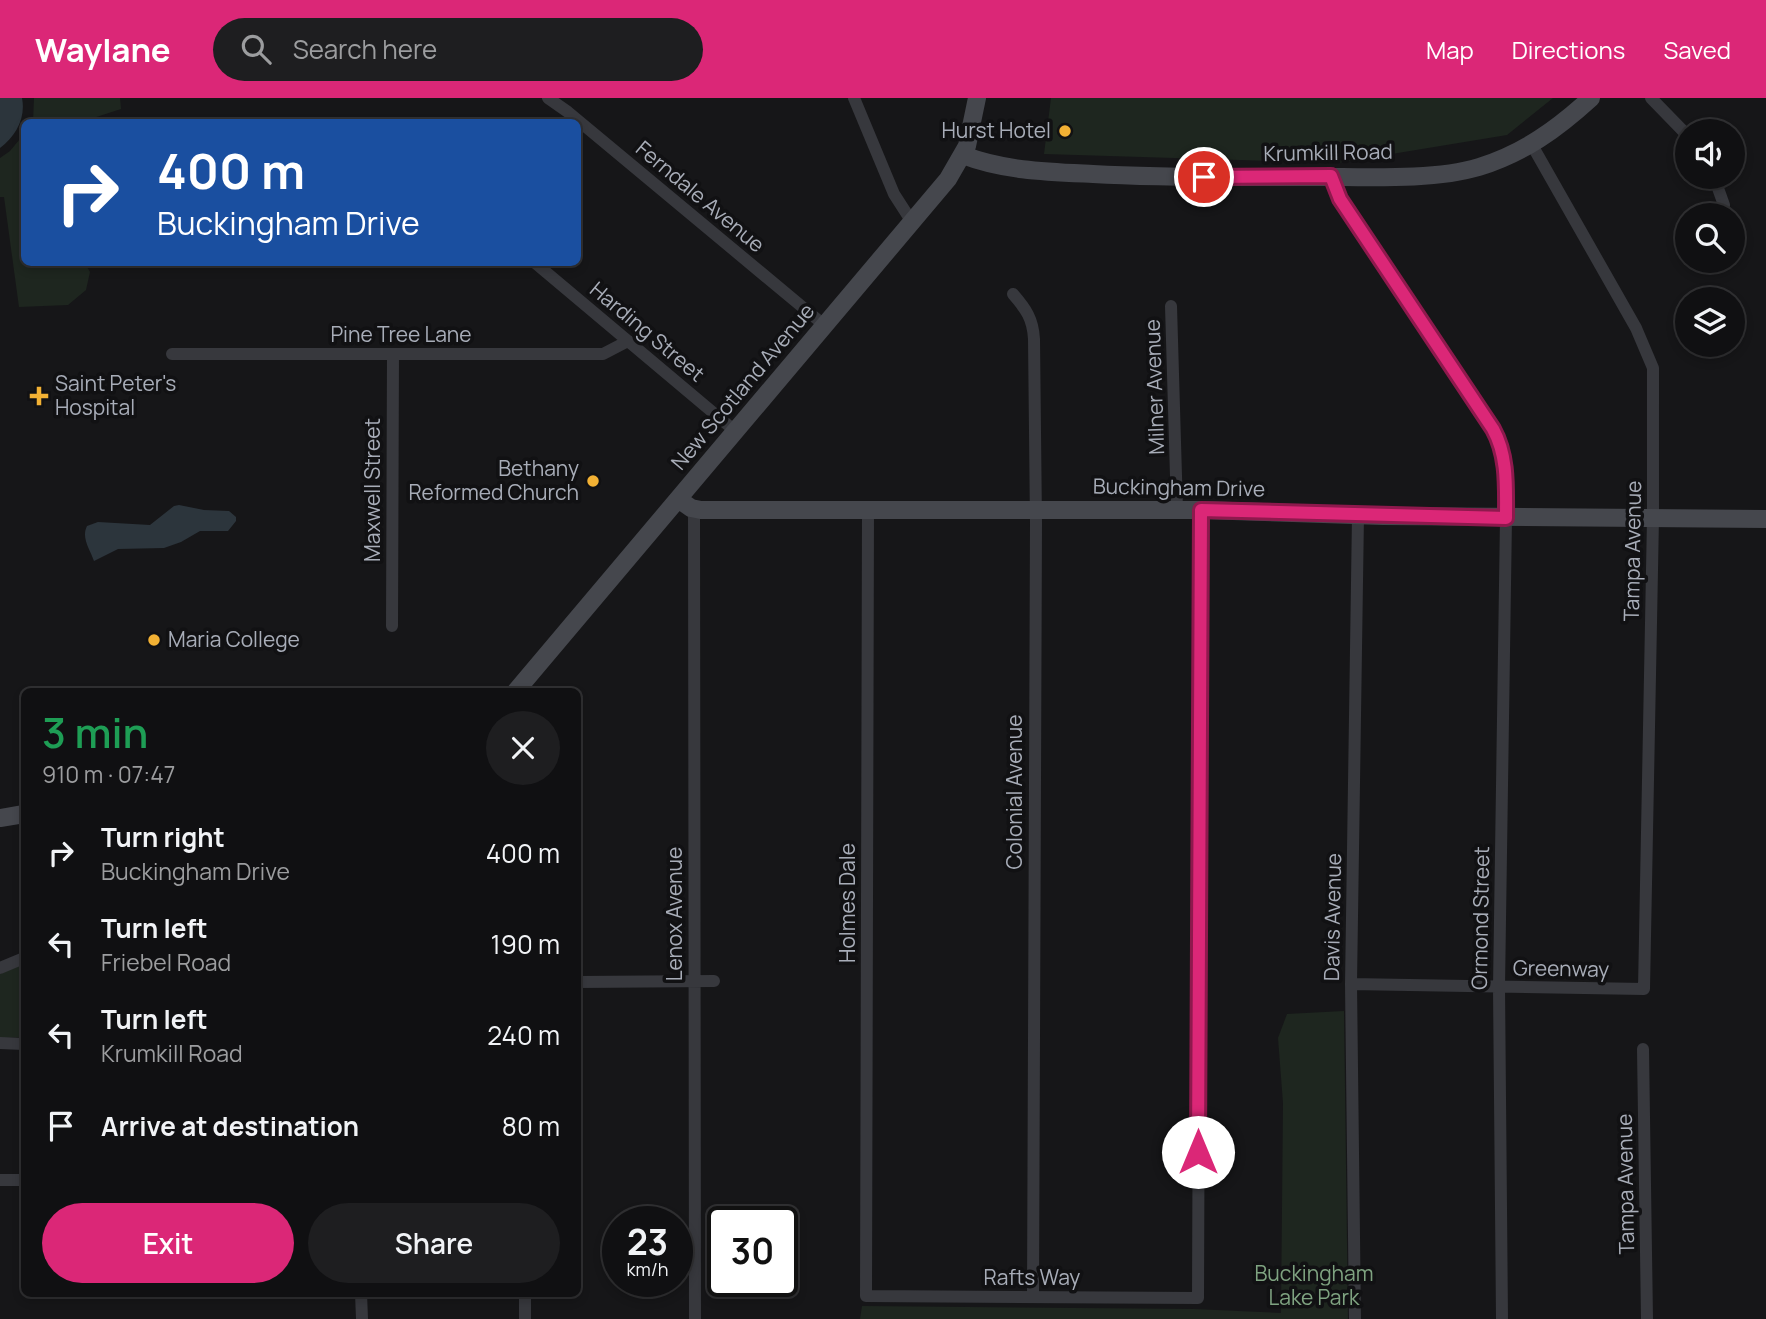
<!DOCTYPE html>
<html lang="en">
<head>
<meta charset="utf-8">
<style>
  :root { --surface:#101012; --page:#1e1e20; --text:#f1f3f6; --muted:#9c9d9f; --line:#303032; --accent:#db2777 }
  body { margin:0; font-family:Manrope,sans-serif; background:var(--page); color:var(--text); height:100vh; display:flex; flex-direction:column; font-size:26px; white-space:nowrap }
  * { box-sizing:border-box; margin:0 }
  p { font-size:23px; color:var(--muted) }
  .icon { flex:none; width:38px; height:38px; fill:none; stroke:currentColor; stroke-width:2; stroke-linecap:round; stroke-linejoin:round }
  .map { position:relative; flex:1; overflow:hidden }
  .sheet { position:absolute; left:21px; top:590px; width:560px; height:609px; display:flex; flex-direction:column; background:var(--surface); border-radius:10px; box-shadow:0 4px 10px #0003,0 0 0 2px var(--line) }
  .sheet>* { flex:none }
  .guide { position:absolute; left:21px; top:21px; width:560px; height:147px; border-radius:10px; box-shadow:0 4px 10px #0003,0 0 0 2px var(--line); background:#1a4fa0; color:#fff; overflow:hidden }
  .fabs { position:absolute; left:1675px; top:21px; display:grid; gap:14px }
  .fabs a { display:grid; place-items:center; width:70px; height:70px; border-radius:50%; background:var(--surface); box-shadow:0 4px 10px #0003,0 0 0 2px var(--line); font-size:35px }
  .speed { position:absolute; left:602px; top:1108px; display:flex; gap:14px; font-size:35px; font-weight:700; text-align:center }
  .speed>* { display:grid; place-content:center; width:91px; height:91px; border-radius:50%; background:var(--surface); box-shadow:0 4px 10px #0003,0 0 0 2px var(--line); line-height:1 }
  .speed small { font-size:18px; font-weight:400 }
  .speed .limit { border:4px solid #111; border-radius:10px; background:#fff; color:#111 }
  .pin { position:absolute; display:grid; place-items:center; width:60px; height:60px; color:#fff; margin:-30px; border:4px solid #fff; border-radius:50%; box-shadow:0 2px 7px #0007 }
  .me { position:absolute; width:77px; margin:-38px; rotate:0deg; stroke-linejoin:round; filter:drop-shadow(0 0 5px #0008) }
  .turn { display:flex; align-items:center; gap:24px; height:147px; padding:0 21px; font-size:32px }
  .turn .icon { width:91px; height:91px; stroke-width:2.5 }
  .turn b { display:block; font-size:49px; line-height:60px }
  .round { display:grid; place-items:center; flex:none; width:74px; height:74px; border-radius:37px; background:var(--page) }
  .summary { display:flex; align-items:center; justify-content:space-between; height:119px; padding:0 21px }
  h1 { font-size:42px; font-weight:600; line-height:52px; color:#1e9e55 }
  .action { display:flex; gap:14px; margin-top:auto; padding:14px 21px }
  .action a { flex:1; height:80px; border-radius:42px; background:var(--accent); color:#fff; font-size:28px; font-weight:600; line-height:80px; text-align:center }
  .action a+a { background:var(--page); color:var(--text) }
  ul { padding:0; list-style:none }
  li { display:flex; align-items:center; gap:21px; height:91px; padding:0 21px }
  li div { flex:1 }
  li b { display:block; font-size:26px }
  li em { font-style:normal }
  header { display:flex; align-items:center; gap:42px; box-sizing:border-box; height:98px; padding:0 35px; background:var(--accent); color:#fff }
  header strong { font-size:33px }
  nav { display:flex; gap:38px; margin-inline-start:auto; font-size:24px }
  .search { width:490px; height:63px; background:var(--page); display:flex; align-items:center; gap:18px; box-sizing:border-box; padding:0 24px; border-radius:38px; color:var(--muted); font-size:26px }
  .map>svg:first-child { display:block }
  .green { fill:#1e261f }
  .water { fill:#2c353c }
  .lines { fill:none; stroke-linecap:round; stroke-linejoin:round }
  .street { stroke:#37383d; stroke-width:12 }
  .secondary { stroke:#45474d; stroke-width:18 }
  .route-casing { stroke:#8e194d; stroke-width:18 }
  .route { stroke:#db2777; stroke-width:12 }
  .poi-dot { fill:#f2b134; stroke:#111113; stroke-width:2.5 }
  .labels { text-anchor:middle; stroke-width:7; stroke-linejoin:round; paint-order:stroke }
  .poi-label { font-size:21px; fill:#a8adb8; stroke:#111113; text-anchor:end }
  .street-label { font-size:21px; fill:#a8adb8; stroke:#111113 }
  .park-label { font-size:21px; fill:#7fa381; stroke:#111113 }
</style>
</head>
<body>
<header>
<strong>Waylane</strong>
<div class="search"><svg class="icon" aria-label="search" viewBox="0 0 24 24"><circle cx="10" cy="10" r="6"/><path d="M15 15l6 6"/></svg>Search here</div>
<nav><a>Map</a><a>Directions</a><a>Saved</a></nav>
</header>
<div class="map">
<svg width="1766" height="1221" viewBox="0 0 1766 1221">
  <rect width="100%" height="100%" fill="#161618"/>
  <path class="green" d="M34 0H120L121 11 81 24H33Z
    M1051 0H1553L1507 37 1337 65 1044 56Z
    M24 36V164L85 165 90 174 86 192 68 207 19 209 4 99H0V60L10 53Z
    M24 866V939L0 940V876Z
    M1344 913 1348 1221H860L862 1208 1194 1211 1281 1215 1283 1005 1278 940 1287 916Z"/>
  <path class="water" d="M0 0H22C26 20 16 38 0 50Z
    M179 407 204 412 229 413 236 419V423L228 433H200L181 444 164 450 118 451 94 463C90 451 81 440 87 428L98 424 150 427 174 408Z"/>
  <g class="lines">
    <path class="street" d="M548 0 568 14 824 227
      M854 0 894 96 912 124
      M1651 0 1687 37
      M1331 78 1341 101 1493 331 1500 345 1505 365 1506 420 1499 889 1502 1221
      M1714 79 1724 107
      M534 164 735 333
      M1013 196C1026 211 1033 221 1034 241L1036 425 1033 1199
      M1171 208 1177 412
      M172 256H603L628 243
      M694 411 695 1221
      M868 411 866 1198 1198 1200 1201 412
      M392 528 393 256
      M0 870 24 860
      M578 884 714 883
      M1351 886 1644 891 1653 420V270L1636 230 1532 47
      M0 945 24 946
      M1643 951 1647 1221
      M0 1082H24
      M361 1195 362 1221
      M525 1195V1221
      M1355 1221 1351 886 1358 417"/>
    <path class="secondary" d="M963 57C1004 73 1050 74 1093 76 1162 80 1231 79 1300 79 1353 78 1429 84 1479 69 1524 55 1557 31 1591 0
      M678 401 691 410 701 412H1201L1383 418 1766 421
      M516 593 948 81 967 48 977 0
      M0 720 24 716"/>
  </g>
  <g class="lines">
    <g class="route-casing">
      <path id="route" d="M1198 1054 1201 412 1506 420C1506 389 1508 358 1493 331L1340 101 1331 78 1204 79"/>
    </g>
    <use href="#route" class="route"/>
  </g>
  <g class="poi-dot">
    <circle cx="1065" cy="33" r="7"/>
    <path d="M35.5 287.5h7v7h7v7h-7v7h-7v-7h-7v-7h7z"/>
    <circle cx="593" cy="383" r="7"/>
    <circle cx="154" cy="542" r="7"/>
  </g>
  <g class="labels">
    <g class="poi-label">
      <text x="1051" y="40">Hurst Hotel</text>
      <text x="55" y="293" text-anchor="start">Saint Peter's<tspan x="55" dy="24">Hospital</tspan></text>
      <text x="579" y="378">Bethany<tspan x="579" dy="24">Reformed Church</tspan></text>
      <text x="168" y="549" text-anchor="start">Maria College</text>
    </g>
    <g class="street-label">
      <text transform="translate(1328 55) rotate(-1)" y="7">Krumkill Road</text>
      <text transform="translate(700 99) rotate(40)" y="7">Ferndale Avenue</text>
      <text transform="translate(647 234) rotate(40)" y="7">Harding Street</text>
      <text x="401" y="244">Pine Tree Lane</text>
      <text transform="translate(743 289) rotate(-50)" y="7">New Scotland Avenue</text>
      <text transform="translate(1155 289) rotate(-92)" y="7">Milner Avenue</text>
      <text transform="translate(1179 390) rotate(1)" y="7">Buckingham Drive</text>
      <text transform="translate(373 392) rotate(-90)" y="7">Maxwell Street</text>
      <text transform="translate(1633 453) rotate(-89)" y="7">Tampa Avenue</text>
      <text transform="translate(1015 694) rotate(-90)" y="7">Colonial Avenue</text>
      <text transform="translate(848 805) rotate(-90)" y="7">Holmes Dale</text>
      <text transform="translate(675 816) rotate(-90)" y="7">Lenox Avenue</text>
      <text transform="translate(1333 819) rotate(-89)" y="7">Davis Avenue</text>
      <text transform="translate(1481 820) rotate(-89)" y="7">Ormond Street</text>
      <text transform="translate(1561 871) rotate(1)" y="7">Greenway</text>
      <text transform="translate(1626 1086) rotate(-91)" y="7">Tampa Avenue</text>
      <text x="1032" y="1187">Rafts Way</text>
    </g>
    <g class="park-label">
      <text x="1314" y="1183">Buckingham<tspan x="1314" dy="24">Lake Park</tspan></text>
    </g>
  </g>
</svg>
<div class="fabs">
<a><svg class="icon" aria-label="sound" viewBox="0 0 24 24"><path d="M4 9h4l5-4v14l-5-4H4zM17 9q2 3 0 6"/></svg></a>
<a><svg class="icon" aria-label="search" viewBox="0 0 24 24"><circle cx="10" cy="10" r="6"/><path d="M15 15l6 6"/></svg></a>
<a><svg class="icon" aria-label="layers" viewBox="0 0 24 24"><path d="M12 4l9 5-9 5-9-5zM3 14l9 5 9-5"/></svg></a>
</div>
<div class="speed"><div>23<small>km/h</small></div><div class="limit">30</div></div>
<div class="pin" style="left:1204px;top:79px;background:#d93025"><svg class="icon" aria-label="arrive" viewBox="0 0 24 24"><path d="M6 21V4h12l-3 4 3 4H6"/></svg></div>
<svg class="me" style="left:1198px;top:1054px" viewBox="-20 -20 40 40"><circle r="19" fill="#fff"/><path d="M0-13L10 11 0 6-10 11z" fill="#db2777"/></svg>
<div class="guide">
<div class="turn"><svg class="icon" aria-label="right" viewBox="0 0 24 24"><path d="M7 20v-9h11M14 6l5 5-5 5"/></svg><div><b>400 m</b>Buckingham Drive</div></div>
</div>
<section class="sheet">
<div class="summary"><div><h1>3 min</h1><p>910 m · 07:47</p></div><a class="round"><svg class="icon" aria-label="close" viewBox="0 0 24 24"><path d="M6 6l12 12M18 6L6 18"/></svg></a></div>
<ul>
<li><svg class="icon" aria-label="right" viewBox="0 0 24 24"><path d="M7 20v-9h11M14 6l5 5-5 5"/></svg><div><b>Turn right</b><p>Buckingham Drive</p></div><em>400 m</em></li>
<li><svg class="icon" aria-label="left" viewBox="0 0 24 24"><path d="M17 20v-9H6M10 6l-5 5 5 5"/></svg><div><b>Turn left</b><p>Friebel Road</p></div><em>190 m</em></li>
<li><svg class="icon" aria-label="left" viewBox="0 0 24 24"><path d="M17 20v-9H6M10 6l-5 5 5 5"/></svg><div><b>Turn left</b><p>Krumkill Road</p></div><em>240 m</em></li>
<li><svg class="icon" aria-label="arrive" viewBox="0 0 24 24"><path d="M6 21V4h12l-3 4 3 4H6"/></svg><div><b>Arrive at destination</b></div><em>80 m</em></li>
</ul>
<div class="action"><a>Exit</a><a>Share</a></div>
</section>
</div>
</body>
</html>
